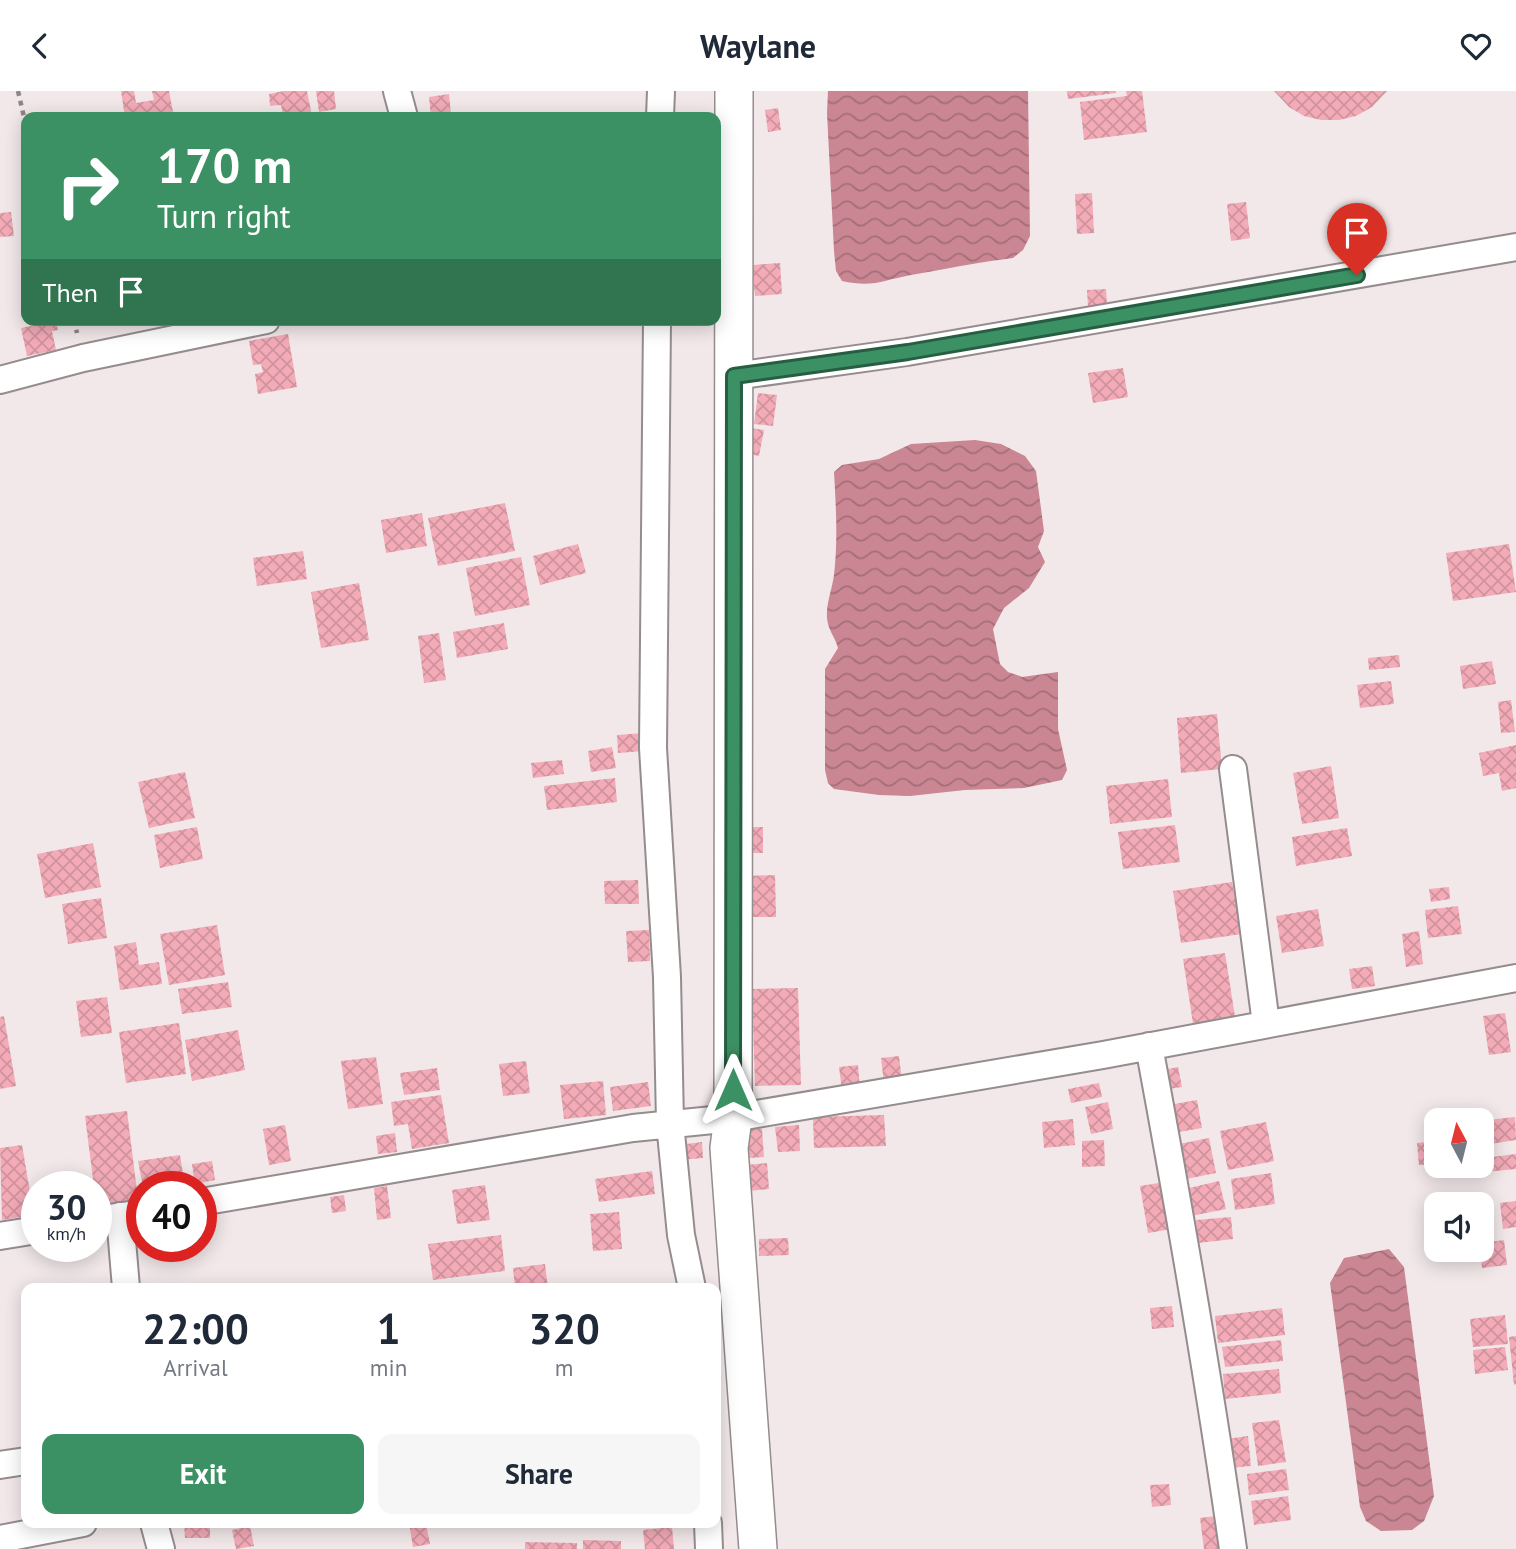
<!DOCTYPE html>
<html lang="en">
<head>
<meta charset="utf-8">
<style>
  :root { --surface:#fff; --page:#f6f6f7; --text:#1f2937; --muted:#747a83; --accent:#3c9164 }
  body { margin:0; font-family:"PT Sans",sans-serif; background:var(--page); color:var(--text); height:100vh; display:flex; flex-direction:column; font-size:26px; white-space:nowrap }
  * { box-sizing:border-box; margin:0 }
  p { font-size:23px; color:var(--muted) }
  .icon { flex:none; width:38px; height:38px; fill:none; stroke:currentColor; stroke-width:2; stroke-linecap:round; stroke-linejoin:round }
  .map { position:relative; flex:1; overflow:hidden }
  .drawer { position:absolute; left:21px; top:1192px; width:700px; height:245px; display:flex; flex-direction:column; background:var(--surface); border-radius:14px; box-shadow:0 4px 18px #0003 }
  .drawer>* { flex:none }
  .banner { position:absolute; left:21px; top:21px; width:700px; height:214px; border-radius:14px; box-shadow:0 4px 18px #0003; background:#3c9164; color:#fff; overflow:hidden }
  .needle { width:46px; rotate:353deg }
  .buttons { position:absolute; left:1424px; top:1017px; display:grid; gap:14px }
  .buttons a { display:grid; place-items:center; width:70px; height:70px; border-radius:14px; background:var(--surface); box-shadow:0 4px 18px #0003; font-size:35px }
  .speed { position:absolute; left:21px; top:1080px; display:flex; gap:14px; font-size:35px; font-weight:700; text-align:center }
  .speed>* { display:grid; place-content:center; width:91px; height:91px; border-radius:50%; background:var(--surface); box-shadow:0 4px 18px #0003; line-height:1 }
  .speed small { font-size:18px; font-weight:400 }
  .speed .limit { border:10px solid #d22; background:#fff; color:#111 }
  .pin { position:absolute; display:grid; place-items:center; width:60px; height:60px; color:#fff; margin:-72px -30px; border-radius:50% 50% 50% 0; rotate:-45deg; box-shadow:0 0 7px #0007 }
  .pin .icon { rotate:45deg }
  .me { position:absolute; width:77px; margin:-38px; rotate:0deg; stroke-linejoin:round; filter:drop-shadow(0 0 5px #0008) }
  .turn { display:flex; align-items:center; gap:24px; height:147px; padding:0 21px; font-size:32px }
  .turn .icon { width:91px; height:91px; stroke-width:2.5 }
  .turn b { display:block; font-size:49px; line-height:60px }
  .then { display:flex; align-items:center; height:66px; padding:0 21px; background:#0003; gap:14px; font-size:26px }
  .eta { display:flex; justify-content:space-evenly; align-items:center; height:119px; text-align:center }
  .eta b { font-size:42px; font-weight:700; line-height:49px }
  .primary-button { display:flex; gap:14px; margin-top:auto; padding:14px 21px }
  .primary-button a { flex:1; height:80px; border-radius:14px; background:var(--accent); color:#fff; font-size:28px; font-weight:700; line-height:80px; text-align:center }
  .primary-button a+a { background:var(--page); color:var(--text) }
  header { display:flex; justify-content:space-between; align-items:center; height:91px; padding:0 21px; background:var(--surface); font-size:32px; font-weight:700 }
  .map>svg:first-child { display:block }
  .water { fill:url(#water-waves) }
  .building { fill:url(#building-cross-hatch) }
  .lines { fill:none; stroke-linecap:round; stroke-linejoin:round }
  .street-casing { stroke:#958c8e; stroke-width:30 }
  .secondary-casing { stroke:#958c8e; stroke-width:40 }
  .path { stroke:#8c8686; stroke-width:4.5; stroke-dasharray:5 5; stroke-linecap:butt }
  .street { stroke:#fff; stroke-width:26 }
  .secondary { stroke:#fff; stroke-width:37 }
  .route-casing { stroke:#275e41; stroke-width:18 }
  .route { stroke:#3c9164; stroke-width:12 }
</style>
</head>
<body>
<header><svg class="icon" aria-label="back" viewBox="0 0 24 24"><path d="M15 5l-7 7 7 7"/></svg>Waylane<svg class="icon" aria-label="heart" viewBox="0 0 24 24"><path d="M12 20l-8-8c-3-5 5-10 8-4 3-6 11-1 8 4z"/></svg></header>
<div class="map">
<svg width="1516" height="1458" viewBox="0 0 1516 1458">
  <defs>
    <pattern id="water-waves" width="16" height="10" patternUnits="userSpaceOnUse" patternTransform="scale(1.75)"><rect width="16" height="10" fill="#ca8693"/><path d="M0 5q4-4 8 0t8 0" fill="none" stroke="#a46e78"/></pattern>
    <pattern id="building-cross-hatch" width="8" height="8" patternUnits="userSpaceOnUse" patternTransform="scale(1.75)"><rect width="8" height="8" fill="#f3abb8"/><path d="M0 0l8 8M0 8l8-8" fill="none" stroke="#d0939e"/></pattern>
  </defs>
  <rect width="100%" height="100%" fill="#f2e8e9"/>
  <path class="water" d="M828 0H1028L1030 145 1023 159 1013 167C979 171 945 178 911 184 883 189 873 197 842 190L836 180 834 160 827 22Z
    M975 349 1001 353 1025 365 1036 380 1044 440 1038 456 1045 471 1029 497 1004 517 993 538 1000 573 1008 581 1022 586 1058 581V638L1067 679 1062 689 1024 697 965 699 910 705 879 704 834 698 828 692 825 679V578L838 557C835 546 828 539 827 527 826 512 832 499 834 484 838 450 836 415 834 381L842 374 879 368 911 353Z
    M1389 1158 1404 1176 1434 1405 1424 1430 1412 1439 1381 1440 1366 1430 1360 1416 1330 1192 1344 1167Z"/>
  <path class="building" d="M121 0H134L136 12 154 9 152 0H169L174 26H125Z
    M284 0H307L312 25 296 26 295 22 283 24 281 14 270 15 269 3Z
    M316 0H334L336 18 319 21Z
    M1067 0H1116V2L1068 8Z
    M1126 0H1142L1147 41 1084 49 1080 11 1127 5Z
    M1274 0H1387L1372 16 1356 25 1339 29H1321L1304 25 1289 16Z
    M449 3 451 24 431 26 429 6Z
    M778 17 781 39 768 41 765 19Z
    M1092 102 1094 142 1077 143 1075 103Z
    M1246 111 1250 147 1231 150 1227 113Z
    M11 121 14 145 0 146V122Z
    M780 172 782 203 755 205 752 174Z
    M1106 198 1107 214 1088 216 1087 199Z
    M56 230 58 239 52 240 56 259 27 265 21 237Z
    M288 243 297 296 258 303 255 283 263 281 261 273 253 274 249 250Z
    M1123 277 1128 306 1093 312 1088 282Z
    M758 302 777 304 773 335 754 333Z
    M750 337 764 339 759 365 746 362Z
    M505 412 515 460 438 475 428 427Z
    M422 422 427 455 386 462 381 429Z
    M578 453 586 482 540 494 533 465Z
    M1509 453 1516 501 1453 510 1446 462Z
    M303 460 307 488 257 495 253 467Z
    M521 466 530 514 475 525 466 477Z
    M359 492 369 549 321 557 311 501Z
    M504 532 508 558 457 567 453 541Z
    M439 542 446 589 424 592 418 545Z
    M1399 564 1400 576 1369 579 1368 567Z
    M1492 570 1496 593 1463 598 1460 575Z
    M1391 590 1394 613 1360 617 1357 594Z
    M1511 609 1515 641 1501 642 1498 611Z
    M1217 623 1222 678 1181 682 1177 627Z
    M644 642V660L618 662 617 644Z
    M1516 654V697L1502 700 1499 682 1483 685 1479 662Z
    M612 656 616 677 591 681 588 660Z
    M562 669 564 683 533 687 531 672Z
    M1331 675 1339 727 1302 733 1293 682Z
    M185 681 195 727 149 737 138 691Z
    M615 687 617 711 547 719 544 695Z
    M1168 688 1172 726 1110 733 1106 695Z
    M1175 734 1180 771 1123 778 1118 741Z
    M197 736 203 768 160 777 154 744Z
    M745 736H763V762H745Z
    M1347 737 1352 765 1296 775 1292 746Z
    M93 752 101 796 45 807 37 763Z
    M775 784 776 826H745L744 785Z
    M638 789 639 813H605L604 790Z
    M1232 791 1241 843 1181 852 1173 800Z
    M1449 796 1450 808 1431 811 1429 798Z
    M101 807 107 847 68 853 62 813Z
    M1458 815 1462 843 1428 847 1425 819Z
    M1318 818 1324 855 1282 862 1276 825Z
    M217 834 225 884 169 894 160 843Z
    M649 839 650 870 628 871 626 840Z
    M1419 840 1423 873 1406 876 1402 843Z
    M136 851 139 874 159 871 162 893 120 899 114 855Z
    M1225 862 1236 932 1194 939 1183 868Z
    M1372 875 1375 895 1352 898 1349 878Z
    M228 891 232 916 182 923 178 898Z
    M798 897 801 994 755 995 752 898Z
    M107 906 112 942 81 946 76 910Z
    M1505 922 1511 961 1489 964 1483 925Z
    M4 925 16 995 0 998V926Z
    M179 932 186 983 126 992 119 941Z
    M238 939 245 979 192 990 185 949Z
    M899 965 902 990 884 992 881 967Z
    M376 966 383 1013 348 1018 341 970Z
    M526 970 530 1002 503 1005 499 973Z
    M858 974 860 998 842 1000 839 976Z
    M1178 976 1182 996 1162 999 1158 980Z
    M437 977 440 999 404 1004 400 982Z
    M603 990 606 1024 564 1028 560 994Z
    M648 991 651 1015 613 1020 610 996Z
    M1099 992 1102 1006 1071 1012 1068 998Z
    M441 1004 449 1052 412 1058 408 1033 394 1035 391 1011Z
    M1197 1009 1202 1037 1173 1042 1169 1014Z
    M1108 1011 1113 1038 1091 1043 1085 1016Z
    M127 1020 138 1108 96 1114V1096H94L85 1025Z
    M884 1024 886 1055 814 1057 813 1026Z
    M1515 1026 1516 1049 1490 1053 1487 1029Z
    M1073 1028 1075 1054 1044 1057 1042 1031Z
    M1266 1031 1274 1070 1228 1079 1220 1040Z
    M285 1034 291 1070 269 1074 263 1038Z
    M799 1034 800 1060 778 1061 775 1036Z
    M747 1038H762L764 1066 749 1067Z
    M395 1042 397 1061 378 1063 376 1045Z
    M1209 1047 1216 1082 1181 1089 1174 1054Z
    M1104 1049 1105 1075 1082 1076V1050Z
    M1437 1050V1073L1419 1074 1417 1052Z
    M702 1051 703 1067 679 1069 678 1054Z
    M22 1054 34 1124 2 1129 0 1057Z
    M1516 1063V1078L1485 1081 1484 1067Z
    M180 1064 185 1096H143L138 1070Z
    M212 1070 215 1089 195 1093 192 1073Z
    M767 1072 769 1098 749 1100 747 1074Z
    M652 1080 655 1103 599 1111 595 1088Z
    M1271 1082 1275 1113 1235 1119 1231 1088Z
    M1219 1090 1226 1118 1191 1125 1185 1098Z
    M1165 1091 1172 1138 1148 1142 1140 1095Z
    M485 1094 490 1129 457 1133 452 1099Z
    M387 1095 391 1127 377 1129 374 1097Z
    M344 1104 346 1120 332 1122 330 1106Z
    M1516 1110V1136L1503 1138 1500 1112Z
    M619 1121 622 1158 593 1160 590 1123Z
    M1231 1126 1233 1148 1198 1152 1196 1129Z
    M501 1144 505 1180 433 1189 428 1153Z
    M788 1147 789 1164 759 1165V1148Z
    M1504 1149 1507 1174 1482 1177 1480 1158H1482V1152Z
    M545 1173 548 1197H515L513 1177Z
    M1172 1215 1174 1236 1152 1238 1150 1217Z
    M1282 1217 1285 1244 1218 1252 1215 1225Z
    M1505 1224 1508 1253 1473 1256 1470 1228Z
    M1516 1245V1293L1514 1294 1509 1246Z
    M1281 1249 1283 1270 1225 1276 1222 1256Z
    M1505 1256 1508 1279 1475 1283 1473 1259Z
    M1279 1278 1281 1302 1225 1308 1223 1283Z
    M1279 1329 1286 1371 1258 1375 1252 1332Z
    M1248 1345 1251 1375 1229 1377 1226 1348Z
    M1286 1378 1289 1399 1249 1404 1247 1383Z
    M1169 1393 1171 1414 1152 1416 1150 1394Z
    M1288 1405 1291 1429 1254 1434 1251 1410Z
    M1224 1424 1229 1458H1204L1200 1427Z
    M184 1432H210V1447H185Z
    M409 1432H426L430 1453 413 1456Z
    M250 1435 254 1455 236 1458 232 1439Z
    M672 1436 674 1458H645L643 1439Z
    M583 1449 621 1450V1458H583Z
    M525 1451 577 1452V1458H525Z"/>
  <g class="lines">
    <g class="street-casing">
      <path id="street" d="M397 0 404 26
        M660 26 661 0
        M657 229 653 657 667 886 670 1032 681 1144 692 1197
        M735 285 907 261 1516 156
        M0 289 83 267 266 229
        M1233 678 1266 933
        M1149 955C1180 1122 1209 1289 1233 1458
        M201 1111 633 1037 733 1027 1103 964 1516 887
        M120 1125 126 1197
        M96 1129 142 1122
        M0 1145 37 1139
        M0 1374 26 1370
        M154 1432 161 1458
        M708 1432 709 1458
        M0 1448 83 1432"/>
    </g>
    <g class="secondary-casing">
      <path id="secondary" d="M734 0 733 1027 729 1057 758 1458"/>
    </g>
    <path class="path" d="M18 0 26 35
      M74 229 77 242"/>
    <use href="#street" class="street"/>
    <use href="#secondary" class="secondary"/>
  </g>
  <g class="lines">
    <g class="route-casing">
      <path id="route" d="M733 999 734 285 908 261 1357 184"/>
    </g>
    <use href="#route" class="route"/>
  </g>
</svg>
<div class="buttons">
<a><svg class="needle" viewBox="-14 -14 28 28"><path d="M0-13l5 13h-10z" fill="#e53935"/><path d="M0 13l5-13h-10z" fill="#747a83"/></svg></a>
<a><svg class="icon" aria-label="sound" viewBox="0 0 24 24"><path d="M4 9h4l5-4v14l-5-4H4zM17 9q2 3 0 6"/></svg></a>
</div>
<div class="speed"><div>30<small>km/h</small></div><div class="limit">40</div></div>
<div class="pin" style="left:1357px;top:184px;background:#d93025"><svg class="icon" aria-label="arrive" viewBox="0 0 24 24"><path d="M6 21V4h12l-3 4 3 4H6"/></svg></div>
<svg class="me" style="left:733px;top:999px" viewBox="-20 -20 40 40"><path d="M0-17L14 15 0 8-14 15z" fill="#3c9164" stroke="#fff" stroke-width="4"/></svg>
<div class="banner">
<div class="turn"><svg class="icon" aria-label="right" viewBox="0 0 24 24"><path d="M7 20v-9h11M14 6l5 5-5 5"/></svg><div><b>170 m</b>Turn right</div></div>
<div class="then">Then<svg class="icon" aria-label="arrive" viewBox="0 0 24 24"><path d="M6 21V4h12l-3 4 3 4H6"/></svg></div>
</div>
<section class="drawer">
<div class="eta">
<div><b>22:00</b><p>Arrival</p></div>
<div><b>1</b><p>min</p></div>
<div><b>320</b><p>m</p></div>
</div>
<div class="primary-button"><a>Exit</a><a>Share</a></div>
</section>
</div>
</body>
</html>
